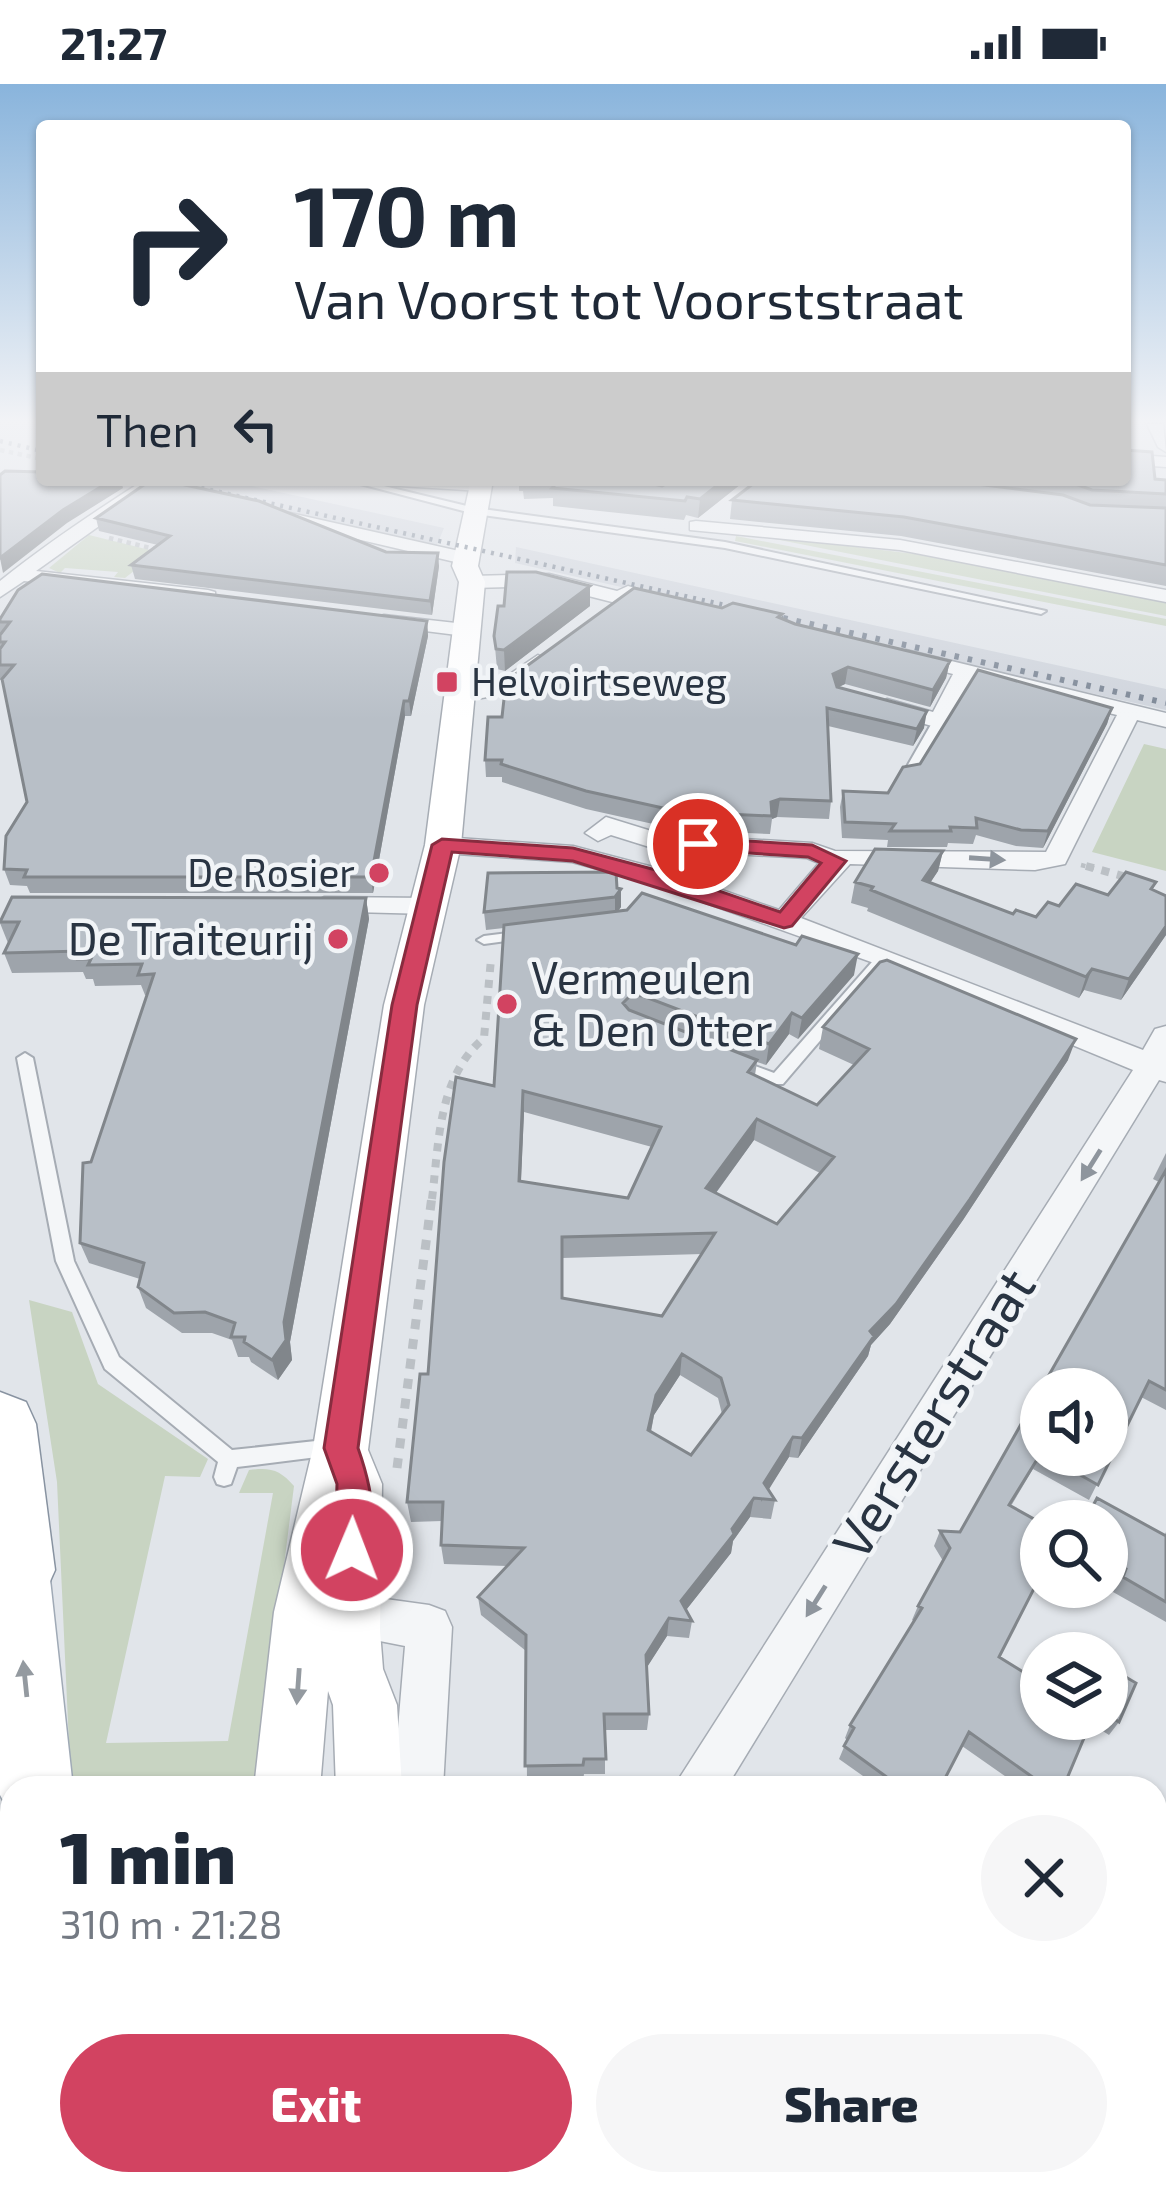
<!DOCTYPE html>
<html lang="en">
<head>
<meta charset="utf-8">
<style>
  :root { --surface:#fff; --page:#f6f6f7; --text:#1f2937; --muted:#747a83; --accent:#d24361 }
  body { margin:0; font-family:"Exo 2",sans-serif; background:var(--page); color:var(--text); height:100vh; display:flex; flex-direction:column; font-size:45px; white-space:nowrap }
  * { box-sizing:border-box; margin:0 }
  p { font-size:39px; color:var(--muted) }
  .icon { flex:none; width:66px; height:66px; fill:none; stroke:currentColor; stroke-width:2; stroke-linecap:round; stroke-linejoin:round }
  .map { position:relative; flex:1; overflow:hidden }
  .panel { position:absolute; left:0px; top:1692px; width:1167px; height:420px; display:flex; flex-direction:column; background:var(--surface); border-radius:36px 36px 0 0; box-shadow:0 3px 9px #0004 }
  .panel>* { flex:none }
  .top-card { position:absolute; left:36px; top:36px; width:1095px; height:366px; border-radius:12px; box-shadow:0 3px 9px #0004; background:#fff; color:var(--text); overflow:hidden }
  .tools { position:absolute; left:1020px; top:1284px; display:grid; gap:24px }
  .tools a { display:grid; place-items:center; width:108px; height:108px; border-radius:50%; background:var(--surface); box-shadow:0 3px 9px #0004; font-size:60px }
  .pin { position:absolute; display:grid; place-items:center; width:102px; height:102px; color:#fff; margin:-51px; border:6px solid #fff; border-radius:50%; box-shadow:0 3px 12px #0007 }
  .me { position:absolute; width:132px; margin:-66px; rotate:1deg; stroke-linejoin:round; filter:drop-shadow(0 0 9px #0008) }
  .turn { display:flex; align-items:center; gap:42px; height:252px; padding:0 60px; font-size:54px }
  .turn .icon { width:156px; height:156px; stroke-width:2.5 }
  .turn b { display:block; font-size:84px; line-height:102px }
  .then { display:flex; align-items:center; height:114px; padding:0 60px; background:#0003; gap:24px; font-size:45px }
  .round { display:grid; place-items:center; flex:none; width:126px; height:126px; border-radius:63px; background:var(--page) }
  .headline { display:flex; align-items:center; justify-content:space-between; height:204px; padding:0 60px }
  h1 { font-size:72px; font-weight:800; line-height:90px }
  .cta { display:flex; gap:24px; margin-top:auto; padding:24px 60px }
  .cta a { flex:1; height:138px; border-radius:72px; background:var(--accent); color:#fff; font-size:48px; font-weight:800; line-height:138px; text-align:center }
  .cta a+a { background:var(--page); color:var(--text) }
  .status { display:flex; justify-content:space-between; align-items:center; height:84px; padding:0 60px; background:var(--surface); direction:ltr }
  .status svg { height:33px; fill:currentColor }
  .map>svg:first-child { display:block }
  .built { fill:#cfd4dc }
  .green { fill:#c8d4c2 }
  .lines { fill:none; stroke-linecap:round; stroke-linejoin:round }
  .service-casing { stroke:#a6acb4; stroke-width:4 }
  .minor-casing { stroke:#a6acb4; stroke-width:3 }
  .secondary-casing { stroke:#a6acb4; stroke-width:3 }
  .primary-casing { stroke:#a0aab6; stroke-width:3 }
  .motorway-casing { stroke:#8893a1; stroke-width:3 }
  .path-far2 { stroke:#bbc0c5; stroke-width:4.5; stroke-dasharray:4.5 4.5; stroke-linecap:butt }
  .path-far1 { stroke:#bbc0c5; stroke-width:8; stroke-dasharray:8 8; stroke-linecap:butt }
  .path { stroke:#bbc0c5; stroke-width:9; stroke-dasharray:10 10; stroke-linecap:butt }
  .service { fill:#f4f6f8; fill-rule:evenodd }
  .minor { fill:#f4f6f8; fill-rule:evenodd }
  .secondary { fill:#fff; fill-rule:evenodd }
  .primary { fill:#fff; fill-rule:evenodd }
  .motorway { fill:#fff; fill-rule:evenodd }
  .rail-far1 { stroke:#7a8594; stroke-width:4.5; stroke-dasharray:3 6; stroke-linecap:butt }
  .rail { stroke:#7a8594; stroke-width:6; stroke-dasharray:4.5 9; stroke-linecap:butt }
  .wall { fill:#9ea4ab; fill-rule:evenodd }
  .shaded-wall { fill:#81868b }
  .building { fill:#b8bfc7; stroke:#81868b; stroke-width:3; fill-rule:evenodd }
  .oneway { fill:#8e959d }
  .oneway2 { fill:#949aa0 }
  .route { fill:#d24361; stroke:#882c3f; stroke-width:3 }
  .poi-dot { fill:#d24361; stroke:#f1f4f7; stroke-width:4.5 }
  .labels { text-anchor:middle; stroke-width:9; stroke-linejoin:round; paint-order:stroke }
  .far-poi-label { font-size:39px; fill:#293442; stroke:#f1f4f7; text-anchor:start }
  .poi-label { font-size:45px; fill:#293442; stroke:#f1f4f7; text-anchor:end }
  .near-street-label { font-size:54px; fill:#293442; stroke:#f1f4f7 }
</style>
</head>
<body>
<div class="status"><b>21:27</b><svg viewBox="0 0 49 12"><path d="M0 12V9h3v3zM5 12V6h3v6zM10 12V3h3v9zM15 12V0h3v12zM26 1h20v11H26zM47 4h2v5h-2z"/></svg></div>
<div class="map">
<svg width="1166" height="2112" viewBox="0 0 1166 2112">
  <rect width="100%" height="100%" fill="#e1e5ea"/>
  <path class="built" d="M141 396H224L444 444 437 461Z
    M516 463 1166 605V626L515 479Z"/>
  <path class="green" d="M89 451 158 468 125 494 114 493 118 488 65 484 60 489 49 484Z
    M754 451 967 476 1166 516V532Z
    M736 452 1166 535V542L735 457Z
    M1144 660 1166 665V787L1092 768Z
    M29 1216 72 1228 98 1300 208 1375 200 1393 165 1392 106 1659 228 1657 273 1409H239L249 1386C271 1383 280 1386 294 1402L256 1704H71L57 1398Z
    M174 2100H342L341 2112H167Z"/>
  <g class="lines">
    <g class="service-casing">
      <path id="service" d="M345 396H359L475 424 725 458 1046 527 1041 530 725 464 475 430Z
        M939 634 945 637 913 693 903 696 901 693 933 637Z
        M524 847 531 851 529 854 484 860 477 856 484 852Z
        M884 869 889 870 891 873 889 876 783 1000H771L730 984 728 980 736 975 774 989 879 870Z
        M25 969 33 974 74 1177 119 1273 232 1366 334 1355 341 1358 344 1364 341 1370 237 1383 231 1400 224 1402 217 1400 214 1393 218 1378 105 1285 56 1177 17 974Z"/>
    </g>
    <g class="minor-casing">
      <path id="minor" d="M1147 340H1163L1166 368 1158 363Z
        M1125 370 1166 373V383L1125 380Z
        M144 396 158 400 36 487 208 506 215 508V516L24 497 0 513V497C46 460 94 428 144 396Z
        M375 396H465L489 402 481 407 383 401Z
        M290 429 468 469 477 475 468 481 284 438V430Z
        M696 437 900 456 1166 506V518L900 466 690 446V438Z
        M549 490 617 507 628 502 672 516 662 522 632 515 620 520 549 502 472 504 462 498 472 492Z
        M384 531 465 540 475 546 465 552 377 541V533Z
        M906 566 1166 629V643L1137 636 1065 780 1035 786 850 780 801 834 1143 966 1155 945 1166 942V998L1159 996 726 1704H673L1133 986 874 879 650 799 572 778 443 769 430 761 443 753 573 762 668 787 779 826 819 779 807 774 659 766 611 751 598 757 585 749 606 733 661 750 812 759 835 767 1046 768 1117 631 972 595 947 642 939 644 879 627 876 622 887 615 933 628 953 590 899 576 895 572Z
        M538 571 549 577 545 581C520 602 478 629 447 605L458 598H498Z
        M324 813 429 814 443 822 429 830 314 827 310 821Z
        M335 1508 429 1521 445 1527 452 1543 443 1704H393L405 1562 319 1545 313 1530 319 1515Z
        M358 2100H416V2112H356Z
        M818 2100H884L889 2112H823Z"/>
    </g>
    <g class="secondary-casing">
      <path id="secondary" d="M471 396H493L478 482 485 498 461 761 424 921 368 1366 382 1400 380 1547 383 1585 397 1621 402 1704H336L333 1621 328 1607 320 1704H254L274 1528 313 1364 384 921 425 761 459 498 452 482Z
        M12 1904V1979L0 1984V1908Z
        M12 2025V2100H23L0 2109V2029Z"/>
    </g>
    <g class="primary-casing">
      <path id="primary" d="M15 1454 39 1463 49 1486 73 1704H12V1732L0 1711V1460Z
        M12 2087V2100H97V2112H5Z"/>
    </g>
    <g class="motorway-casing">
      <path id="motorway" d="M0 1308 26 1318 36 1340 55 1486 43 1513 15 1524 0 1518Z"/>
    </g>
    <path class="path-far2" d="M0 366 42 375
      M109 454 159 466
      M1081 781 1097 785"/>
    <path class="path-far1" d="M1086 782 1130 794
      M432 1115C439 1058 438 993 484 954L491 875"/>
    <path class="path" d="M397 1384 432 1112"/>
    <use href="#service" class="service"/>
    <use href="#minor" class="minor"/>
    <use href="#secondary" class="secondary"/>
    <use href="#primary" class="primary"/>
    <use href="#motorway" class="motorway"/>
    <path class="rail-far1" d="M0 357 42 367
      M166 396 783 534"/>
    <path class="rail" d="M770 531 1166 619"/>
  </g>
  <path class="wall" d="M519 396H746L698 434 686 431 684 436 553 422V414L524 415 523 407H519Z
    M758 396H1166V502L901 452 730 435 732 416Z
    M96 434 386 468 439 482 432 531 135 495 131 481 158 461 99 447Z
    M590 502V522L505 587 497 585 494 552 504 522Z
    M722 524 782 530V534L795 540 950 577 946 594 930 623 845 600 838 603 924 644 913 662 828 642 831 717 829 735 777 733 772 735 770 750 680 746 586 725 502 698V693H486L485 676 502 633Z
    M0 535 427 537 428 552 411 632H405L373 809H30L27 802 10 801 4 785 27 718 2 596H0Z
    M1112 624 1107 640 1043 764 1016 762 976 751 973 760 948 759 947 763H887L888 756 842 754 840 723 843 707 888 709 920 680Z
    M943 767 938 787 930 799 1013 830 1036 833 1059 822 1156 798 1153 806 1166 812V851L1121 916 1084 906 1079 914 867 827 868 824 851 819 855 798Z
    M621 805V823L618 827 854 891 798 955 789 950 766 981 757 978 755 991 817 1021 854 981 819 965 823 943 1068 976 963 1136 890 1240 871 1261 868 1272 798 1374 789 1373 768 1405 775 1416 771 1435 750 1433 733 1457 731 1469 686 1526 692 1537 689 1554 667 1552 646 1584 649 1630 647 1646H605V1690H584L583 1697H527L526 1567 481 1531 478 1513 507 1482 444 1480 441 1461 442 1437 411 1438 407 1418 428 1290 494 1002 504 844 486 846 484 828ZM524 1028 652 1063 628 1114 521 1097ZM754 1056 820 1089 777 1140 716 1109ZM702 1170 662 1232 562 1214V1174ZM680 1291 718 1314 722 1330 691 1371 651 1348 654 1331Z
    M366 814 369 835 290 1258 292 1276 278 1296 251 1278 249 1273H238L232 1256 212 1249H182L146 1224 138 1203 140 1195 89 1179 80 1159 91 1078 147 911H145L141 901 95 902 93 895H86L83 888 12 889 4 869 8 859 0 839Z
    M1166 1069V1326L1141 1313 1089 1416 1033 1385 1011 1422 999 1573 1041 1635H1107V1582L1119 1638 1109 1651 1090 1639 1063 1704H1022L962 1662 940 1704H880L839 1675 847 1656 845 1654 850 1641 914 1537 912 1536 918 1522 943 1477 934 1462 940 1447 960 1448 1041 1305V1371H1107L1159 1098 1153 1095Z
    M1107 1437 1164 1452 1166 1448V1538L1113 1508 1117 1499 1107 1494Z
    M1004 2100H1136L1130 2112H1016Z"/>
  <path class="shaded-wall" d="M112 396H121L123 404 67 439 3 489 0 474 63 426Z
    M724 396H746L698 434 700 415Z
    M438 469 439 482 432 531 430 517Z
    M590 502V522L505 587 504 566Z
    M427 537 428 552 411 632 409 617Z
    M950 577 946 594 930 623 933 606Z
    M848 583 845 600 831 607 833 590Z
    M404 617 405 632 373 809 371 793Z
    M1112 624 1107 640 1043 764 1048 747Z
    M927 627 924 644 913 662 917 645Z
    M780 715 777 733 772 735 771 718Z
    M943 767 938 787 918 817 923 796Z
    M621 805V823L615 831V813Z
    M366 814 369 835 290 1258 292 1276 278 1296 272 1276 284 1238Z
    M1166 842V851L1121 916 1129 895Z
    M858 870 854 891 798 955 802 934Z
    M1092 885 1084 906 1079 914 1086 893Z
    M792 929 789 950 766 981 769 960Z
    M1076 955 1068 976 963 1136 890 1240 871 1261 868 1272 798 1374 802 1354 870 1247Z
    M523 1007 524 1028 520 1118 519 1097Z
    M757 1035 754 1056 704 1125 706 1104Z
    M682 1270 680 1291 654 1331 647 1366 648 1346 656 1311Z
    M793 1353 789 1373 761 1418 764 1399Z
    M754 1414 750 1433 733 1457 731 1469 679 1535 681 1517Z
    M669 1534 667 1552 644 1588 646 1571Z"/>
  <path class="building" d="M1125 366 1152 368 1155 395 1166 396V410L1092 406 1067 397 1056 396H1125Z
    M5 387 42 388V396H112L63 426 0 474V391Z
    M151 396H162L259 417 386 468 438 469 430 517 131 481 170 452 96 434Z
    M560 396H635L662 402 674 396H724L700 415 687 413 685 417 552 404Z
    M758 396H945L1063 411 1090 421 1166 424V481L904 433 732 416Z
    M507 488H536L590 502 504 566 496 565 494 552 498 522H504Z
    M42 490 427 537 409 617H404L371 793H24L27 786 4 785 6 752 27 718 2 595 14 581H0V565L5 558H0V551L10 538H0V535L18 506Z
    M634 504 722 524 733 519 782 530 778 533 795 540 950 577 933 606 848 583 833 590 837 603 927 627 917 645 827 624 831 717 780 715 771 718 772 732 681 728 586 707 501 680 502 676H485L488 633H502L506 597Z
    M978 586 1112 624 1048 747 1021 746 976 734 977 744 950 743 951 747H890L895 740 845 738 843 707 888 709 903 683 920 680Z
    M875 765 943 767 923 796 1013 830 1016 826 1036 833 1048 818 1059 822 1076 800 1108 811 1126 788 1156 798 1151 805 1166 812V842L1129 895 1092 885 1086 893 871 806 873 803 855 798Z
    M616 788 617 804 621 805 615 813 484 828 488 789Z
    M642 809 796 861 802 852 858 870 802 934 792 929 769 960 643 912 631 911 623 919 629 926 757 976 748 988 817 1021 869 965 823 943 880 878 887 876 1076 955 970 1115 896 1220 870 1247 874 1252 802 1354 793 1353 764 1399 775 1416 754 1414 732 1445 734 1450 681 1517 692 1537 669 1534 646 1571 649 1630H604L606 1675H584L583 1681 525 1682 526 1551 478 1513 524 1464 441 1461 443 1418H407L420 1290H428L444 1078 456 993 494 1002 504 841 627 826ZM523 1007 661 1043 628 1114 519 1097ZM757 1035 834 1073 777 1140 706 1104ZM715 1149 662 1232 562 1214V1153ZM682 1270 721 1294 729 1321 691 1371 648 1346 656 1311Z
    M12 813 366 814 284 1238 286 1256 272 1276 244 1258 245 1253H231L235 1239 205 1228 174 1229 138 1203 144 1179 80 1159 83 1079 91 1078 154 890 138 891 142 880 88 881 91 875H78L81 867 4 869 19 838H0Z
    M1166 1086V1306L1149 1297 1098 1401 1045 1371H1107V1305H1041Z
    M1041 1305V1369L1009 1421 1041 1439V1491L999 1573 1041 1599V1635H1092L1063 1704H1048L969 1648 940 1704H883L888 1694 844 1662 854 1644 850 1641 922 1524 918 1522 950 1464 940 1447 960 1448Z
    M1097 1414 1166 1452V1518L1123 1493 1126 1485 1107 1474V1437H1085Z
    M1107 1582 1136 1599 1119 1638 1107 1630Z
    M1155 1745 1166 1753V1887L1155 1909 1166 1917V2025L1162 2034 1166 2040 1155 2062Z
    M569 2100H681L691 2112H578Z
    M1019 2100H1136L1130 2112H1031Z"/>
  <defs><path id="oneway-solid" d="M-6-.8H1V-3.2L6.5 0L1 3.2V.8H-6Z" transform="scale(3)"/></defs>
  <g class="oneway">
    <use href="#oneway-solid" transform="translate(987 775) rotate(4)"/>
    <use href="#oneway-solid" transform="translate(1091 1081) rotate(122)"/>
    <use href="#oneway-solid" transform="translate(816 1517) rotate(122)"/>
  </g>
  <g class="oneway2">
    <use href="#oneway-solid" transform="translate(25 1595) rotate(-96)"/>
    <use href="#oneway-solid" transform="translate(298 1602) rotate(94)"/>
  </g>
  <linearGradient id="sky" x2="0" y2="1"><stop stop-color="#89b4dc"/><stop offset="0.53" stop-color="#f2f3f6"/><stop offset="1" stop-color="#f2f3f6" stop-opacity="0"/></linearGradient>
  <rect width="1166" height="636" fill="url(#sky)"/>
  <path class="route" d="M698 754 812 761 846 777 792 842 784 844 573 777 452 768 417 921 358 1364C370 1398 381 1442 365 1477L352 1482 340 1477 335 1466 337 1400 324 1364 392 921 432 761 442 755 573 764 667 789 780 828 821 779 808 773 690 765V756Z"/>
  <g class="poi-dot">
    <rect x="435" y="586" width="24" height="24" rx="6"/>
    <circle cx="379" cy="789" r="12"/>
    <circle cx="338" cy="855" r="12"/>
    <circle cx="507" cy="920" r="12"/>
  </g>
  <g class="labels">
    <g class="far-poi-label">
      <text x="471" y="612">Helvoirtseweg</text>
      <text x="355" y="803" text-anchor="end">De Rosier</text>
    </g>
    <g class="poi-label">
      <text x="314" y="871">De Traiteurij</text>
      <text x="531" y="910" text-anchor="start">Vermeulen<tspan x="531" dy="52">&amp; Den Otter</tspan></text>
    </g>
    <g class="near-street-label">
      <text transform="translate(934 1330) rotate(-58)" y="19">Versterstraat</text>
    </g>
  </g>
</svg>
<div class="tools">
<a><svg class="icon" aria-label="sound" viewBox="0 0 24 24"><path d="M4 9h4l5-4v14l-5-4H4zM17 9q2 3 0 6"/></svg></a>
<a><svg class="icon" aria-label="search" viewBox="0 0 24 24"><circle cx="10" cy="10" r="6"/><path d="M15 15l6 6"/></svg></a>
<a><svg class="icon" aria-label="layers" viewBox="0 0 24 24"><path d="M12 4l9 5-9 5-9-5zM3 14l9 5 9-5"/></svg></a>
</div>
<div class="pin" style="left:698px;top:760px;background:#d93025"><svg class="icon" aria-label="arrive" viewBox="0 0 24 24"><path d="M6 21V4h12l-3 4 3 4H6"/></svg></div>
<svg class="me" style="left:352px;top:1466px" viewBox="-20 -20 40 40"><circle r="17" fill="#d24361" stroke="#fff" stroke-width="3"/><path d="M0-11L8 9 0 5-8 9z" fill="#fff"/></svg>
<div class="top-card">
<div class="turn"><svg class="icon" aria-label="right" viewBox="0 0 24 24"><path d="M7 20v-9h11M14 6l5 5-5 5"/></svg><div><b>170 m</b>Van Voorst tot Voorststraat</div></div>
<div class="then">Then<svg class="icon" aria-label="left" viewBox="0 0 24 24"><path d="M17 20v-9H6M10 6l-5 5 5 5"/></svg></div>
</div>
<section class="panel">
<div class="headline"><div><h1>1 min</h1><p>310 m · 21:28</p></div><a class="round"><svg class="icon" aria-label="close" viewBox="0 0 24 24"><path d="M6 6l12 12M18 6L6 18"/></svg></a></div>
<div class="cta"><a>Exit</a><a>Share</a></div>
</section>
</div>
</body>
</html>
